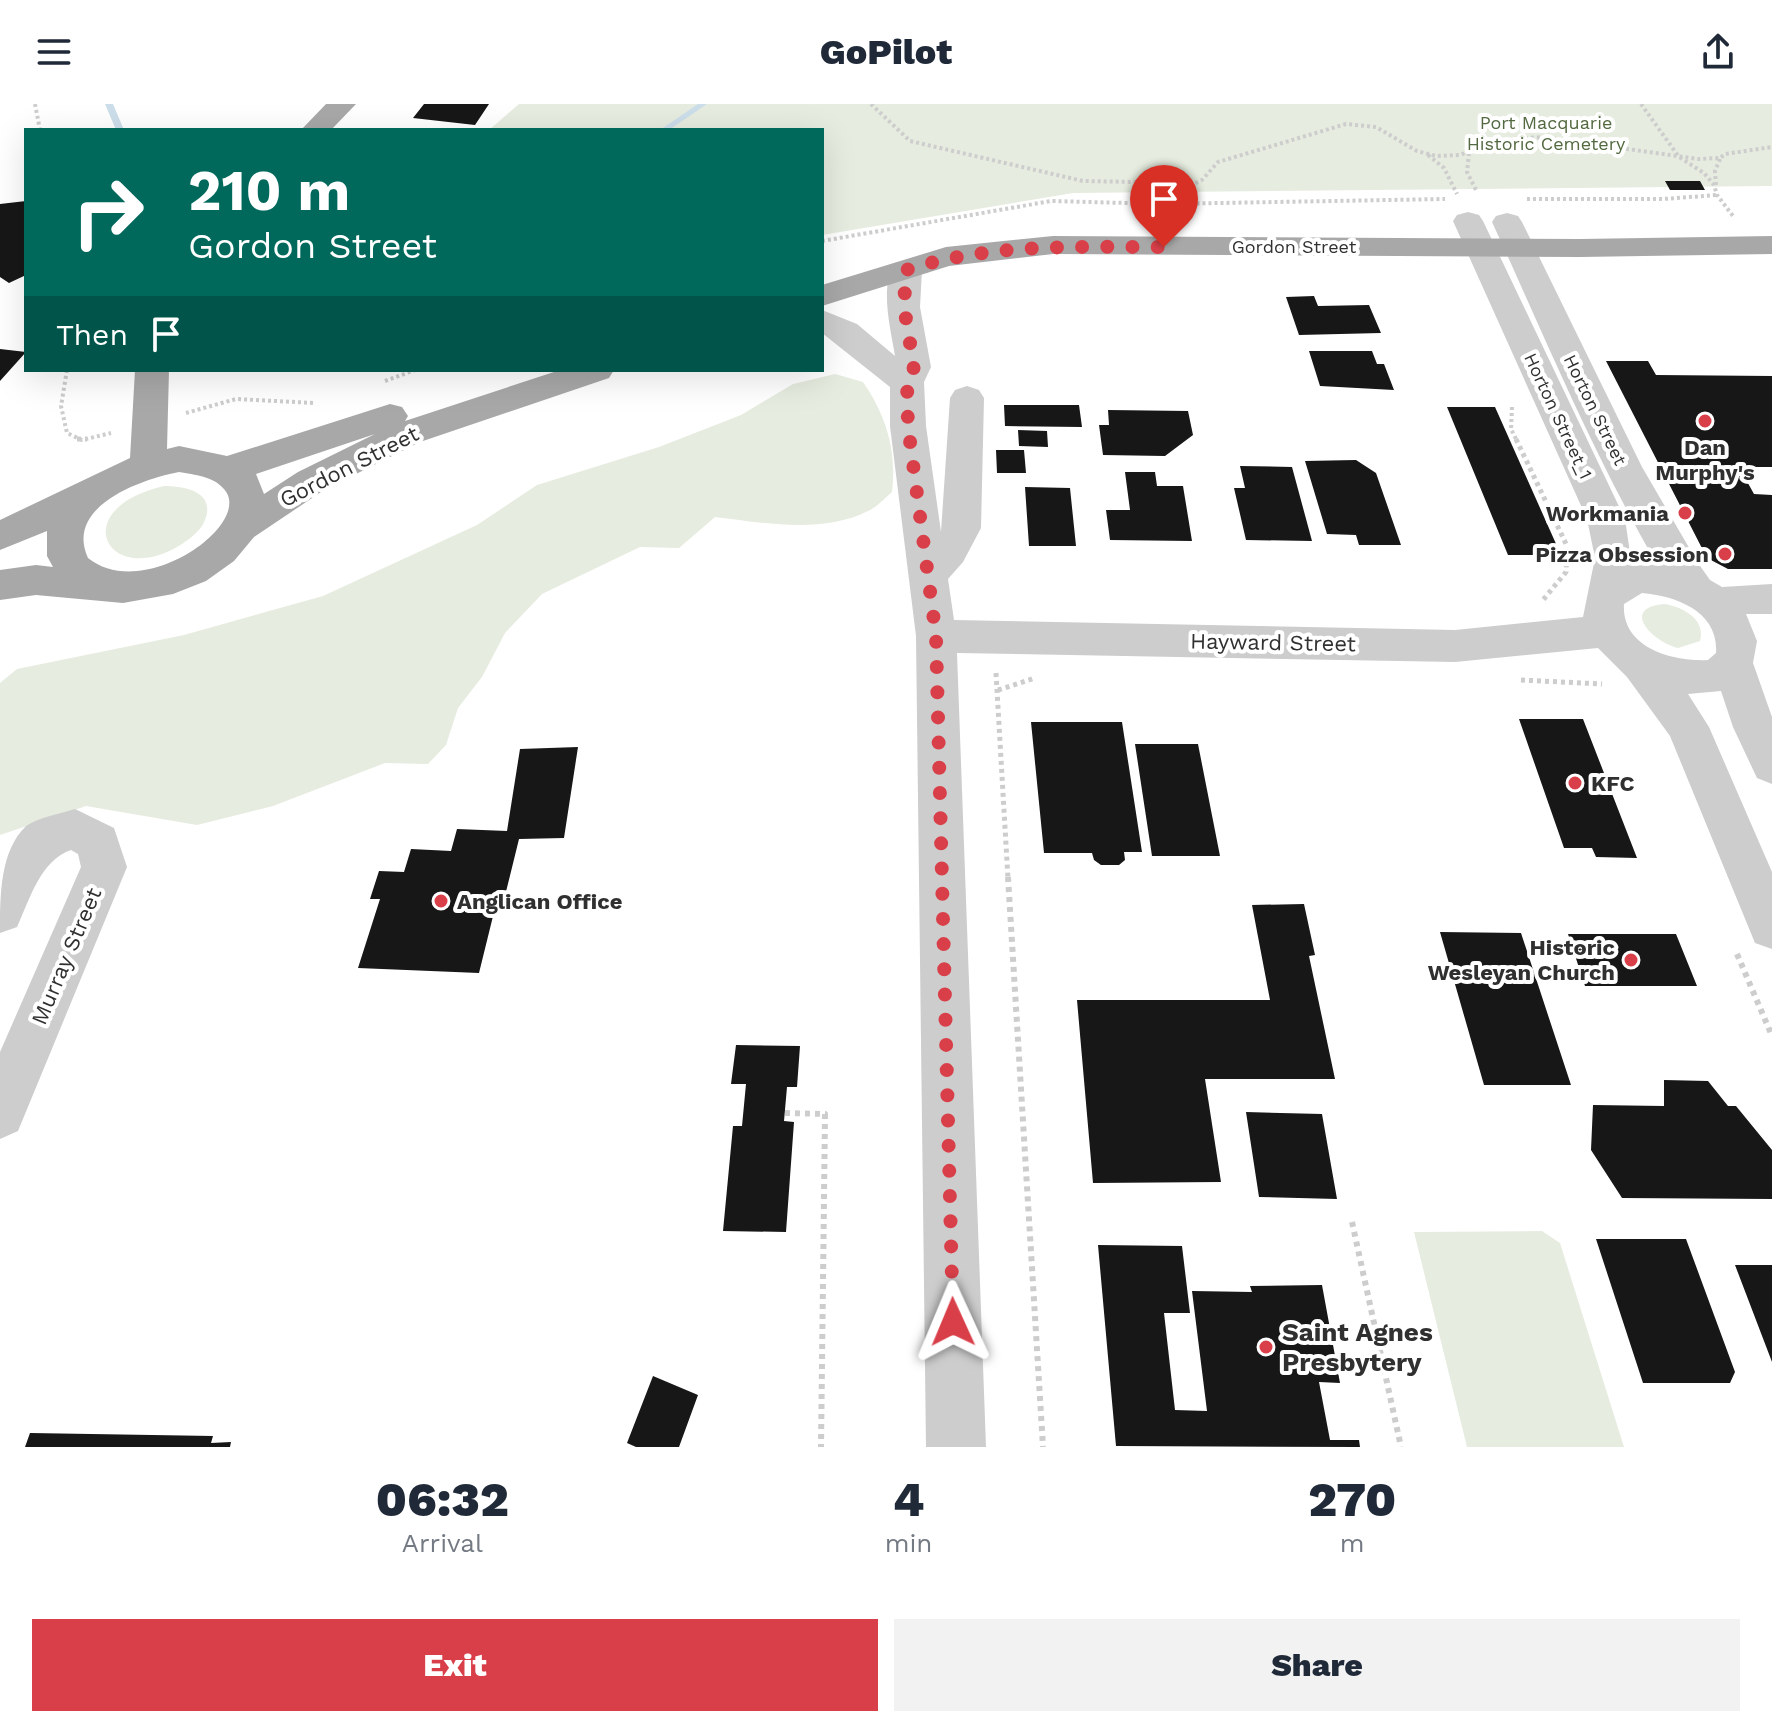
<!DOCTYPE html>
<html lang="en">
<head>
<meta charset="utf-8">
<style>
  :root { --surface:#fff; --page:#f2f2f3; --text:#1f2937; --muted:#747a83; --accent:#d93f49 }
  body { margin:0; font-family:"Work Sans",sans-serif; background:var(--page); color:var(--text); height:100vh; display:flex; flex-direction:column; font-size:30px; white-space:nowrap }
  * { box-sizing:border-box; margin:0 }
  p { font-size:26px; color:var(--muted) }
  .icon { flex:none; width:44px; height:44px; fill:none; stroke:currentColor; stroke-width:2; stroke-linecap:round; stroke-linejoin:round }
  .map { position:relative; height:1343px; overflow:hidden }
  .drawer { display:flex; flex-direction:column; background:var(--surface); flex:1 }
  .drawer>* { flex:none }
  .banner { position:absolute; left:24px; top:24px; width:800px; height:244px; border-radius:0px; box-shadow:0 8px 32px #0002; background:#00695c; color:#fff; overflow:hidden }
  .pin { position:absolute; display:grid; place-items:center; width:68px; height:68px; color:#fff; margin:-82px -34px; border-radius:50% 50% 50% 0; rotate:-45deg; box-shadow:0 0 8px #0007 }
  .pin .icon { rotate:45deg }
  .me { position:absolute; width:88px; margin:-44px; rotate:359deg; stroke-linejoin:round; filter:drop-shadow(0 0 6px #0008) }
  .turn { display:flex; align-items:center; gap:28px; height:168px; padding:0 32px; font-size:36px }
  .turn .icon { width:104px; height:104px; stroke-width:2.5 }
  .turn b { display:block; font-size:56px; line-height:68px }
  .then { display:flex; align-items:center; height:76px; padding:0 32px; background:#0003; gap:16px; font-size:30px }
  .eta { display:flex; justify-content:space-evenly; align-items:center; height:136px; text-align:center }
  .eta b { font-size:48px; font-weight:800; line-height:56px }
  .primary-button { display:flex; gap:16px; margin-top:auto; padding:16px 32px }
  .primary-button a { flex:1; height:92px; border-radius:0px; background:var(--accent); color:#fff; font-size:32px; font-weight:800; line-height:92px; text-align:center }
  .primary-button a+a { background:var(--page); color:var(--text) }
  header { display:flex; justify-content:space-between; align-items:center; height:104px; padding:0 32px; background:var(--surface); font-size:36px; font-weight:800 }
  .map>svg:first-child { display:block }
  .green { fill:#e6ecdf }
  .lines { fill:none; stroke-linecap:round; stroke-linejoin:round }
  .stream { fill:#ccdeea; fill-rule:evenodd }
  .building { fill:#171717 }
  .path-far2 { stroke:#cdcdcd; stroke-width:4; stroke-dasharray:3 3; stroke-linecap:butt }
  .path-far1 { stroke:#cdcdcd; stroke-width:5; stroke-dasharray:4 4; stroke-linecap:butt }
  .path { stroke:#cdcdcd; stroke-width:6; stroke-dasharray:5 5; stroke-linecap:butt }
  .minor { fill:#cdcdcd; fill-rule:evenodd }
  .major { fill:#a8a8a8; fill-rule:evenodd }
  .route { stroke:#d93f49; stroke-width:14; stroke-dasharray:0 25.2 }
  .poi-dot { fill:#d93f49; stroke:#fff; stroke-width:3 }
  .labels { text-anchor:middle; stroke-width:8; stroke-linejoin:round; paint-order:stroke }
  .far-park-label { font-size:18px; fill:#536940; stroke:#fff }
  .far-street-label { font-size:18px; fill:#303030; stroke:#fff }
  .poi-label { font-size:22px; font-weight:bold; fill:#303030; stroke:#fff; text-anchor:end }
  .street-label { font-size:22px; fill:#303030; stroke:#fff }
  .near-poi-label { font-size:26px; font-weight:bold; fill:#303030; stroke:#fff; text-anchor:start }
</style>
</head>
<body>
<header><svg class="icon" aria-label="menu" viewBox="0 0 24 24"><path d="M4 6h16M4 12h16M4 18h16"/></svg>GoPilot<svg class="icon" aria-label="share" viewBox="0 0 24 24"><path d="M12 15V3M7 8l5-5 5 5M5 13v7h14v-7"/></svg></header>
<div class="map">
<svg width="1772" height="1343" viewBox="0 0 1772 1343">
  <rect width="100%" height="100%" fill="#fff"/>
  <path class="green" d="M519 0H1772V82L1073 89 822 131V26H489Z
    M835 270 863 278C886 311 897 347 892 388 885 394 877 403 868 407 822 430 764 419 715 413L679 444 640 443 542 490 505 529 482 573 458 604 446 641 428 660 385 659 273 702 197 721 86 702 0 731V579L17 565 184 531 323 492 477 421 537 381 659 343 741 311 793 280Z
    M164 382C183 382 214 387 206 413 203 425 191 434 182 440 108 487 64 405 164 382Z
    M1664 500C1683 503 1706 515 1700 537L1678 544C1653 538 1619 504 1664 500Z
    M1542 1127 1560 1139 1624 1343H1467L1414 1128Z"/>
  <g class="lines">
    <path class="stream" d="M105 0H113L124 26H116Z
      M698 0H707L669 26H660Z"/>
  </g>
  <path class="building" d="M424 0H489L475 21 413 14Z
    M1665 77H1700L1705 86H1670Z
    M26 97V171L9 179 0 173V100Z
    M1314 192 1318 202 1369 201 1381 229 1299 231 1286 193Z
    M0 245 26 248 0 277Z
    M1309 247H1372L1377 260H1384L1394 286 1320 282Z
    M1606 257H1648L1656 271 1772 272V363H1739L1754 390 1772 391V465H1728L1707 454Z
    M1004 301H1079L1082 323 1005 322Z
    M1447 303H1495L1561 451H1508Z
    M1108 306 1188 307 1193 331 1165 352 1103 351 1099 321H1109Z
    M1018 326 1047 327 1048 343 1019 342Z
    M996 346H1024L1026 369H997Z
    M1356 356 1376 369 1401 441H1359L1356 431 1327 430 1305 357Z
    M1240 362 1292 363 1312 437 1246 436 1234 384H1245Z
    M1125 368H1155L1157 382H1183L1192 437 1110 436 1106 406H1130Z
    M1025 383 1070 384 1076 442H1029Z
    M1519 615H1583L1637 754 1596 753 1592 744H1564Z
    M1031 618H1122L1142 748H1124L1125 756 1119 761H1101L1094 756 1092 749H1044Z
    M1135 640H1198L1220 752H1152Z
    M578 643 564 734 519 735 503 800H496L479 869 358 864 380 795H370L379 767 404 768 411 745 451 747 457 725 507 727 520 645Z
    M1304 800 1315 851 1309 852 1335 975H1205L1221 1078 1093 1079 1077 896H1270L1252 801Z
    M1440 828 1521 829 1571 981H1484Z
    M1568 830H1676L1697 882H1585Z
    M736 941 800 942 797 983H787L784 1017 794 1018 786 1128 723 1127 733 1022H742L746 980H731Z
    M1664 976 1708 977 1728 1002H1736L1772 1046V1095L1622 1094 1591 1046 1593 1001 1664 1002Z
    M1246 1008 1322 1010 1337 1095 1259 1093Z
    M1596 1135H1686L1735 1268 1730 1279H1643Z
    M1098 1141 1182 1142 1190 1209H1164L1175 1306 1207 1307 1192 1187 1252 1188 1250 1182 1322 1181 1340 1279 1319 1278 1330 1336H1359L1360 1343 1116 1342Z
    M1735 1161H1772V1258Z
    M653 1272 698 1291 679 1343H636L627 1339Z
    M30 1329 213 1332 211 1339 231 1338 230 1343H25Z"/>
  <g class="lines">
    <path class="path-far2" d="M35 0 40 26
      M871 0 910 37 1083 77 1190 79
      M1641 0 1679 53 1704 69 1714 81 1717 91 1733 112
      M1469 49 1467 68 1477 88
      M1428 51 1444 64 1457 90
      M1716 81 1715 67 1720 55
      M1527 95H1663L1717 91
      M1164 103 1168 92 1202 76 1218 58 1346 20 1376 23 1417 47 1436 52 1460 51 1498 36 1543 33 1698 55 1720 54 1725 50 1772 43
      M822 137 1051 97 1164 100 1445 95
      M67 266 61 302 67 329 82 336 111 329
      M385 277 415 266
      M1512 303 1511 325 1517 337
      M186 309 236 295 314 299"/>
    <path class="path-far1" d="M77 335H87
      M1516 335 1567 442 1566 468 1543 496
      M996 569 1008 775
      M1521 576 1602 580
      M998 586 1035 574"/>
    <path class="path" d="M1008 773 1043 1343
      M1737 850 1772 932
      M785 1009 825 1010 821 1343
      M1352 1118 1401 1343"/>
    <path class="minor" d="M1468 108 1479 111 1483 117 1625 415 1632 462 1657 460C1593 351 1545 233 1492 118L1496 112 1507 109 1518 112 1522 118 1642 363 1698 459 1710 476 1722 483 1772 480V510H1746L1757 537 1753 559 1772 613V680L1757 674 1733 623 1721 587 1688 590 1709 623 1772 768V845L1755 839 1670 632 1627 573 1598 544 1455 558 957 549 986 1343H926L916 532 890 322V283L822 229V206L857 220 895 252C891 226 879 183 895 159L906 156 917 159 922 166 920 203 931 263 924 278 926 322 941 428 950 294 955 286 967 282 979 286 984 294 981 424 963 458 948 475 954 516 1455 526 1583 513 1595 454 1587 415 1453 117 1457 111ZM1642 489C1677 492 1719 508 1716 549L1708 556C1673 558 1621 544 1624 500Z
      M75 705 114 724 127 763 18 1027 0 1035V948L81 763 78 750 71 746C40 757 30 795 17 823L0 829C0 791 0 747 26 722 39 713 60 710 75 705Z"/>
    <path class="major" d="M326 0H356L331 26H301Z
      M1053 132 1580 135 1772 132V150L1580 153 1053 150 949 162 822 202V181L946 143Z
      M135 266H169L167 345 179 342 227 352 390 300 402 303 408 312 405 317 560 266H614L609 274 420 338 324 386 254 433 234 457 206 477 173 490 123 499 36 491 0 496V466L36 461 53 463 47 452V427L0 446V416L130 354ZM375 330 298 368 264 390 256 370ZM179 368C195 371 213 372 224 385 255 419 144 499 88 454 64 402 142 375 179 368Z"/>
  </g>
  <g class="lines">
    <path class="route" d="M953 1218 936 532 908 322 907 278 914 263 904 203 906 166C990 139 1077 143 1164 143"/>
  </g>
  <g class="poi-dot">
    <circle cx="1705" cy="317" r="8"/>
    <circle cx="1685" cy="409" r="8"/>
    <circle cx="1725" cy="450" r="8"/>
    <circle cx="1575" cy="679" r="8"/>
    <circle cx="441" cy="797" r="8"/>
    <circle cx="1631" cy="856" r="8"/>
    <circle cx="1266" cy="1243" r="8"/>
  </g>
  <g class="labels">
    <g class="far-park-label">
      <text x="1546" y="25">Port Macquarie<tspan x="1546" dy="21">Historic Cemetery</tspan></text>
    </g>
    <g class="far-street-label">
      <text x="1294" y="149">Gordon Street</text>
      <text transform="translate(1595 306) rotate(64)" y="6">Horton Street</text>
      <text transform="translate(1558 312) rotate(65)" y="6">Horton Street_1</text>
    </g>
    <g class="poi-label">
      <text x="1705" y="351" text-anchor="middle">Dan<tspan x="1705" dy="25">Murphy's</tspan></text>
      <text x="1669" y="417">Workmania</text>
      <text x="1709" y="458">Pizza Obsession</text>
      <text x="1591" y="687" text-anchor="start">KFC</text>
      <text x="457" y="805" text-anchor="start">Anglican Office</text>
      <text x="1615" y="851">Historic<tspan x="1615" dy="25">Wesleyan Church</tspan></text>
    </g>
    <g class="street-label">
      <text transform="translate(349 362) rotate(-27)" y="8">Gordon Street</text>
      <text transform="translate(1273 538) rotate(1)" y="8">Hayward Street</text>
      <text transform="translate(66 852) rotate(-67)" y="8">Murray Street</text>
    </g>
    <g class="near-poi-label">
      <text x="1282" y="1237">Saint Agnes<tspan x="1282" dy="30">Presbytery</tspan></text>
    </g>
  </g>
</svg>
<div class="pin" style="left:1164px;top:143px;background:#d93025"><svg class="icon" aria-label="arrive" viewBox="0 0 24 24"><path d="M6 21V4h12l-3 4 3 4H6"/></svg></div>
<svg class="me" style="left:953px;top:1218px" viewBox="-20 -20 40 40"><path d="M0-17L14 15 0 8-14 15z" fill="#d93f49" stroke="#fff" stroke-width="4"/></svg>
<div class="banner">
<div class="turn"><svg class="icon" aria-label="right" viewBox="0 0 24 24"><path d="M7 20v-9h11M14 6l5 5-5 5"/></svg><div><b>210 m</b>Gordon Street</div></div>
<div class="then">Then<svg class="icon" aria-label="arrive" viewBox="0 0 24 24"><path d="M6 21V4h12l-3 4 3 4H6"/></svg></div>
</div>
</div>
<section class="drawer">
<div class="eta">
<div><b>06:32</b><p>Arrival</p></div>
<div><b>4</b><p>min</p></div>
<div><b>270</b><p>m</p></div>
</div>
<div class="primary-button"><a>Exit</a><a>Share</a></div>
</section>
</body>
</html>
